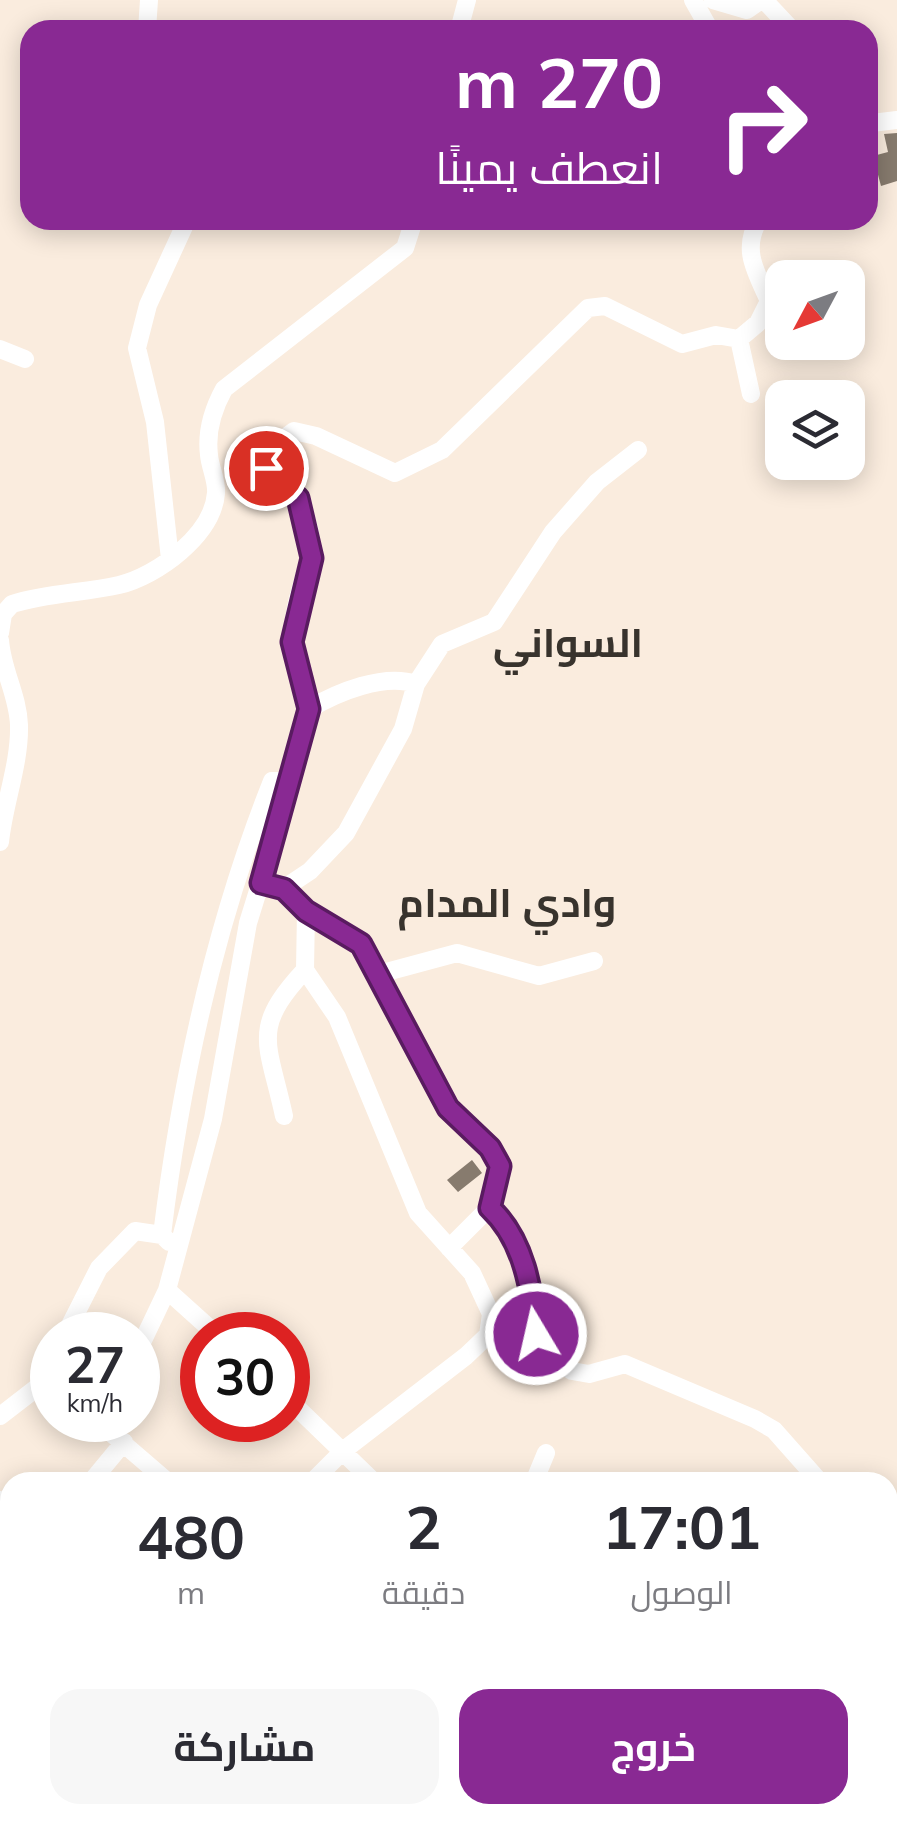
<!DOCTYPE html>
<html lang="ar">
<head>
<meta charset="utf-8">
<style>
  :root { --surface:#fff; --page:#f7f7f7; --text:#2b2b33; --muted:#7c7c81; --accent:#892993 }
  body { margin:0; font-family:Mulish,Cairo,sans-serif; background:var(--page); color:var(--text); direction:rtl; height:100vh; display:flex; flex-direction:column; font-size:38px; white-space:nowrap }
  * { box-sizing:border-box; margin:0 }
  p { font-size:32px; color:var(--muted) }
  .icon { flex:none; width:55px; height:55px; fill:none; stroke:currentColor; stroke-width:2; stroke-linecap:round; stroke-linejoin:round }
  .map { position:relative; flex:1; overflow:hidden; direction:ltr }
  .side { position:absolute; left:0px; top:1472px; width:898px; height:352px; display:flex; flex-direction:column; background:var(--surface); border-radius:30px 30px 0 0; box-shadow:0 5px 25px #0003; direction:rtl }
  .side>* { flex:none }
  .banner { position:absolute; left:20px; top:20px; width:858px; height:210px; border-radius:30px; box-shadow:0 5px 25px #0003; direction:rtl; background:#892993; color:#fff; overflow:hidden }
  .needle { width:65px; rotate:229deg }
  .tools { position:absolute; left:765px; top:260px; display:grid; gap:20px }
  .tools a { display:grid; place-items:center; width:100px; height:100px; border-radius:20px; background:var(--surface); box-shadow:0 5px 25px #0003; font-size:50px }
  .speed { position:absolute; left:30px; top:1312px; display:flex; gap:20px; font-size:50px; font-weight:700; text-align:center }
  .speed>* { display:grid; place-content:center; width:130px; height:130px; border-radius:50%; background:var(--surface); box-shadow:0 5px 25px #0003; line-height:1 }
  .speed small { font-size:25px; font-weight:400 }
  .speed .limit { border:15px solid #d22; background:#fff; color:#111 }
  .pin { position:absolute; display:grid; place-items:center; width:85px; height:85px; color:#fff; margin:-42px; border:5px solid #fff; border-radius:50%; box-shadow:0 2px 10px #0007 }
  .me { position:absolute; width:110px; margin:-55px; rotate:351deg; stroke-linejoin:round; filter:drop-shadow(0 0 8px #0008) }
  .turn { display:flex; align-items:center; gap:35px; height:210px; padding:0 50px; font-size:45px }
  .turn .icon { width:130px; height:130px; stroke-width:2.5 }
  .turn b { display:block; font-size:70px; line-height:85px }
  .eta { display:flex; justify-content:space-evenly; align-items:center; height:170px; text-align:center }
  .eta b { font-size:60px; font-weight:700; line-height:70px }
  .action { display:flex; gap:20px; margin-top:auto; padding:20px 50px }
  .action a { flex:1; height:115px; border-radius:30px; background:var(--accent); color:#fff; font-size:40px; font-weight:700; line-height:115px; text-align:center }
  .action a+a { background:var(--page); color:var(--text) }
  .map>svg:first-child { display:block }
  .building { fill:#877b6e }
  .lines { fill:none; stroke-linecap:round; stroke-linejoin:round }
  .street { stroke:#fff; stroke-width:18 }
  .route-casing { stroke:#591b60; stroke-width:25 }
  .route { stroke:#892993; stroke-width:18 }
  .labels { text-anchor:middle; stroke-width:9; stroke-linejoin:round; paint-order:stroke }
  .district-label { font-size:40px; font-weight:bold; fill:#38332d; stroke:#faecde }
</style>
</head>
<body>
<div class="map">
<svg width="897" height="1824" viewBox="0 0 897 1824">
  <rect width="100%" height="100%" fill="#faecde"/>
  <path class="building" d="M897 133V181L881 186 873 156 888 152 884 134Z
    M472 1160 482 1173 458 1192 447 1180Z"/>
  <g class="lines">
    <path class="street" d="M693 0 710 30
      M713 0 747 10 761 0
      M764 0 792 30
      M147 30 149 0
      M459 30 467 0
      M868 117 872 123 897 120
      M739 339 751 394
      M0 349 25 359
      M170 559 155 422 137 348 148 305 187 220
      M0 633 3 614 12 604C47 593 83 593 119 585 157 576 213 535 216 493 217 481 210 467 209 455 206 431 213 409 224 389L405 248 414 220
      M0 640C2 670 18 695 19 725 20 764 4 803 0 842
      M416 684C384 673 338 692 309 709 302 688 291 663 292 640 295 558 346 543 266 468L265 453 294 431 316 436 395 473 442 450 588 308 605 306 682 344 716 335 739 339 758 323 769 301C756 272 741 249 759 220
      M276 887 361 944 448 1108 490 1147 500 1166 490 1207 449 1248
      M283 889 310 871 346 833 403 729 416 684 442 644 494 622 553 532 597 482 638 450
      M306 911 305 970 337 1017 418 1213 472 1273 491 1314 488 1335 466 1356 344 1450 312 1482
      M379 974 457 953 539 976 594 961
      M284 1116C268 1042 250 1029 305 970
      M490 1207 506 1223 519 1249 536 1334 550 1358 572 1371 589 1374 625 1364 755 1419 774 1430 820 1482
      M162 1235C181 1079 214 927 272 781H292
      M167 1290 217 1335
      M65 1335 99 1268 135 1231 162 1235 169 1242
      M138 1351 167 1290 213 1119 248 923 292 781 309 709
      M288 1399 374 1482
      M0 1416 39 1386 52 1360
      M96 1420 168 1482
      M91 1482 124 1442
      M534 1482 546 1453
      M0 1500 10 1502
      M888 1613 897 1621
      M463 1815 473 1824
      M718 1815 725 1824
      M484 1824 490 1815"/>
  </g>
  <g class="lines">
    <g class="route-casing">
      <path id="route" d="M266 468 298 498 312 558 292 642 309 709 261 883 284 889 306 911 361 944 448 1108 490 1148 500 1166 490 1208C524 1240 532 1290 536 1334"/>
    </g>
    <use href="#route" class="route"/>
  </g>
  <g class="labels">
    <g class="district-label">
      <text x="568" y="657">السواني</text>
      <text x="507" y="917">وادي المدام</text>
    </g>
  </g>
</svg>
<div class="tools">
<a><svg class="needle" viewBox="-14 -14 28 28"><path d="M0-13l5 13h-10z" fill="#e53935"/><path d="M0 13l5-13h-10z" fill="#7c7c81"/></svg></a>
<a><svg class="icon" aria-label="layers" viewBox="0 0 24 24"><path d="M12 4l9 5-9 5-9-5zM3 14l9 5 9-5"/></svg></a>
</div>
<div class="speed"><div>27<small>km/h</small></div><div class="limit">30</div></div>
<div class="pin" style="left:266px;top:468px;background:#d93025"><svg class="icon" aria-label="arrive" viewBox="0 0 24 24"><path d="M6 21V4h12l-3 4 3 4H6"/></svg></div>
<svg class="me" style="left:536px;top:1334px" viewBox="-20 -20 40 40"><circle r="17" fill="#892993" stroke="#fff" stroke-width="3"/><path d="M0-11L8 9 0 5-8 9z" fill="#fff"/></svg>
<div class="banner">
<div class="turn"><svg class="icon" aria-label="right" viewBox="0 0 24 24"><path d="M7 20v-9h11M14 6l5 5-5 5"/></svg><div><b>270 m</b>انعطف يمينًا</div></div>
</div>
<section class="side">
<div class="eta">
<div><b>17:01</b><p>الوصول</p></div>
<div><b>2</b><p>دقيقة</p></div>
<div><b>480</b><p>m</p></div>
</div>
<div class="action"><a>خروج</a><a>مشاركة</a></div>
</section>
</div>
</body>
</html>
